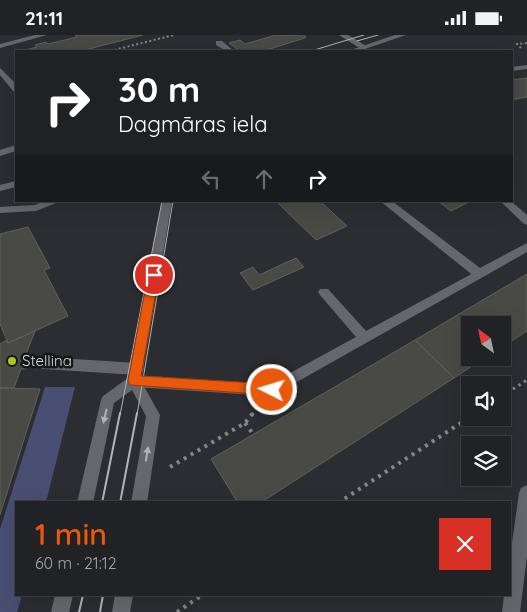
<!DOCTYPE html>
<html lang="en">
<head>
<meta charset="utf-8">
<style>
  :root { --surface:#212226; --page:#292a2e; --text:#f1f3f6; --muted:#a2a4a7; --line:#3e3f43; --accent:#ea580c }
  body { margin:0; font-family:Quicksand,sans-serif; background:var(--page); color:var(--text); height:100vh; display:flex; flex-direction:column; font-size:19px; white-space:nowrap }
  * { box-sizing:border-box; margin:0 }
  p { font-size:16px; color:var(--muted) }
  .icon { flex:none; width:28px; height:28px; fill:none; stroke:currentColor; stroke-width:2; stroke-linecap:round; stroke-linejoin:round }
  .map { position:relative; flex:1; overflow:hidden }
  .side { position:absolute; left:15px; top:466px; width:496px; height:95px; display:flex; flex-direction:column; background:var(--surface); border-radius:0px; box-shadow:0 5px 20px #0002,0 0 0 1px var(--line) }
  .side>* { flex:none }
  .hud { position:absolute; left:15px; top:15px; width:498px; height:152px; border-radius:0px; box-shadow:0 5px 20px #0002,0 0 0 1px var(--line); background:#202124; color:#fff; overflow:hidden }
  .needle { width:32px; rotate:327deg }
  .tools { position:absolute; left:461px; top:281px; display:grid; gap:10px }
  .tools a { display:grid; place-items:center; width:50px; height:50px; border-radius:0px; background:var(--surface); box-shadow:0 5px 20px #0002,0 0 0 1px var(--line); font-size:25px }
  .pin { position:absolute; display:grid; place-items:center; width:42px; height:42px; color:#fff; margin:-21px; border:2px solid #fff; border-radius:50%; box-shadow:0 1px 5px #0007 }
  .me { position:absolute; width:55px; margin:-28px; rotate:275deg; stroke-linejoin:round; filter:drop-shadow(0 0 4px #0008) }
  .turn { display:flex; align-items:center; gap:18px; height:105px; padding:0 20px; font-size:22px }
  .turn .icon { width:65px; height:65px; stroke-width:2.5 }
  .turn b { display:block; font-size:35px; line-height:42px }
  .lanes { display:flex; align-items:center; height:48px; padding:0 20px; background:#0003; justify-content:center; gap:25px; direction:ltr }
  .lanes .off { opacity:.35 }
  .round { display:grid; place-items:center; flex:none; width:52px; height:52px; border-radius:0px; background:var(--page) }
  .headline { display:flex; align-items:center; justify-content:space-between; height:85px; padding:0 20px }
  h1 { font-size:30px; font-weight:600; line-height:38px; color:var(--accent) }
  .status { display:flex; justify-content:space-between; align-items:center; height:35px; padding:0 25px; background:var(--surface); direction:ltr }
  .status svg { height:14px; fill:currentColor }
  .map>svg:first-child { display:block }
  .green { fill:#494f73 }
  .building { fill:#494a45; stroke:#5f615b }
  .lines { fill:none; stroke-linecap:round; stroke-linejoin:round }
  .path-far2 { stroke:#848589; stroke-width:2; stroke-dasharray:2 2.5; stroke-linecap:butt }
  .path-far1 { stroke:#848589; stroke-width:3; stroke-dasharray:2.5 4; stroke-linecap:butt }
  .path { stroke:#848589; stroke-width:4; stroke-dasharray:3 5; stroke-linecap:butt }
  .service { fill:#66676d; fill-rule:evenodd }
  .minor { fill:#66676d; fill-rule:evenodd }
  .tertiary { fill:#66676d; fill-rule:evenodd }
  .tram-far1 { stroke:#b2b3b6; stroke-width:1 }
  .tram { stroke:#b2b3b6; stroke-width:2 }
  .oneway { fill:#b1b2b6 }
  .route { fill:#ea580c; stroke:#983908 }
  .poi-dot { fill:#abc615; stroke:#151618; stroke-width:2 }
  .labels { text-anchor:middle; stroke-width:5; stroke-linejoin:round; paint-order:stroke }
  .poi-label { font-size:15px; fill:#dadbde; stroke:#151618; text-anchor:start }
</style>
</head>
<body>
<div class="status"><b>21:11</b><svg viewBox="0 0 49 12"><path d="M0 12V9h3v3zM5 12V6h3v6zM10 12V3h3v9zM15 12V0h3v12zM26 1h20v11H26zM47 4h2v5h-2z"/></svg></div>
<div class="map">
<svg width="527" height="577" viewBox="0 0 527 577">
  <rect width="100%" height="100%" fill="#2c2d32"/>
  <path class="green" d="M45 352H75L46 467 16 468V560H22L17 577H0V494Z"/>
  <path class="building" d="M75 0H143L81 16H21L37 12 35 10 46 7 48 9 77 2Z
    M276 0 306 1 305 3 263 16H240L229 8 240 5 245 9Z
    M527 43V62L511 65V45Z
    M276 166H320L347 191 316 205Z
    M438 166H471L451 176Z
    M28 192 50 233 44 235 68 281 8 308 0 289V199Z
    M296 223 304 232 253 255 240 238 253 232 259 240Z
    M527 239V296L502 312V290H470V322H486L454 343 415 305Z
    M35 296 26 319H31L26 334H21L14 353H0V309L7 305 8 308Z
    M415 305 454 343 260 468H238L211 424Z
    M0 353 40 354 0 480Z"/>
  <g class="lines">
    <path class="path-far2" d="M521 13 517 9 527 8
      M110 16 174 0"/>
    <path class="path-far1" d="M502 361 527 345
      M252 380 254 377"/>
    <path class="path" d="M245 388 253 399
      M170 432 245 388 253 378
      M338 468 470 382
      M177 577 202 560"/>
    <path class="service" d="M35 0H47L0 13V9Z
      M216 6H222L234 16H226L216 10Z
      M527 30V34L511 36V32Z
      M16 146V152L0 156V150Z
      M45 166H61L36 176 0 178V172L35 170Z
      M500 166H511L527 180V190L523 188Z
      M479 235 485 239 483 242 272 361 134 352 129 350 127 346 129 342 134 340 270 349 356 302 320 260 318 257 320 254H328L366 296Z
      M43 322 137 328 142 330 144 334 142 338 137 340 43 334 38 332 36 328 38 324Z"/>
    <path class="minor" d="M339 0H348L368 12 361 14Z
      M0 33 16 49V56H13L0 40Z
      M16 110V116L0 121V115Z
      M380 166H392L480 233 527 208V217L483 242H475Z
      M527 450V521L520 577H502L504 560H510V522L519 458 521 453Z"/>
    <path class="tertiary" d="M395 0H406L359 16H348Z
      M162 166H172L141 346 160 380 147 468H131L146 381 132 355 114 368 93 468H77L101 365 103 361 128 343Z
      M55 560H73L69 577H51Z
      M115 560H133L130 577H112Z"/>
    <path class="tram-far1" d="M357 6 378 0
      M311 16 364 0
      M120 380 162 166
      M137 380 173 166"/>
    <path class="tram" d="M102 468 120 378
      M120 468 137 378
      M79 577 83 560
      M100 577 103 560"/>
  </g>
  <defs><path id="oneway-solid" d="M-6-.8H1V-3.2L6.5 0L1 3.2V.8H-6Z" transform="scale(1.25)"/></defs>
  <g class="oneway">
    <use href="#oneway-solid" transform="translate(105 381) rotate(103)"/>
    <use href="#oneway-solid" transform="translate(147 419) rotate(-81)"/>
  </g>
  <path class="route" d="M154 236 159 240 141 341 272 349 277 351 279 355 277 359 272 360 130 350 128 346 148 240Z"/>
  <circle class="poi-dot" cx="12" cy="326" r="5"/>
  <g class="labels">
    <g class="poi-label">
      <text x="22" y="331">Stellina</text>
    </g>
  </g>
</svg>
<div class="tools">
<a><svg class="needle" viewBox="-14 -14 28 28"><path d="M0-13l5 13h-10z" fill="#e53935"/><path d="M0 13l5-13h-10z" fill="#a2a4a7"/></svg></a>
<a><svg class="icon" aria-label="sound" viewBox="0 0 24 24"><path d="M4 9h4l5-4v14l-5-4H4zM17 9q2 3 0 6"/></svg></a>
<a><svg class="icon" aria-label="layers" viewBox="0 0 24 24"><path d="M12 4l9 5-9 5-9-5zM3 14l9 5 9-5"/></svg></a>
</div>
<div class="pin" style="left:154px;top:240px;background:#d93025"><svg class="icon" aria-label="arrive" viewBox="0 0 24 24"><path d="M6 21V4h12l-3 4 3 4H6"/></svg></div>
<svg class="me" style="left:272px;top:355px" viewBox="-20 -20 40 40"><circle r="17" fill="#ea580c" stroke="#fff" stroke-width="3"/><path d="M0-11L8 9 0 5-8 9z" fill="#fff"/></svg>
<div class="hud">
<div class="turn"><svg class="icon" aria-label="right" viewBox="0 0 24 24"><path d="M7 20v-9h11M14 6l5 5-5 5"/></svg><div><b>30 m</b>Dagmāras iela</div></div>
<div class="lanes"><svg class="icon off" aria-label="left" viewBox="0 0 24 24"><path d="M17 20v-9H6M10 6l-5 5 5 5"/></svg><svg class="icon off" aria-label="ahead" viewBox="0 0 24 24"><path d="M12 20V5M6 11l6-6 6 6"/></svg><svg class="icon" aria-label="right" viewBox="0 0 24 24"><path d="M7 20v-9h11M14 6l5 5-5 5"/></svg></div>
</div>
<section class="side">
<div class="headline"><div><h1>1 min</h1><p>60 m · 21:12</p></div><a class="round" style="background:#d93025;color:#fff"><svg class="icon" aria-label="close" viewBox="0 0 24 24"><path d="M6 6l12 12M18 6L6 18"/></svg></a></div>
</section>
</div>
</body>
</html>
